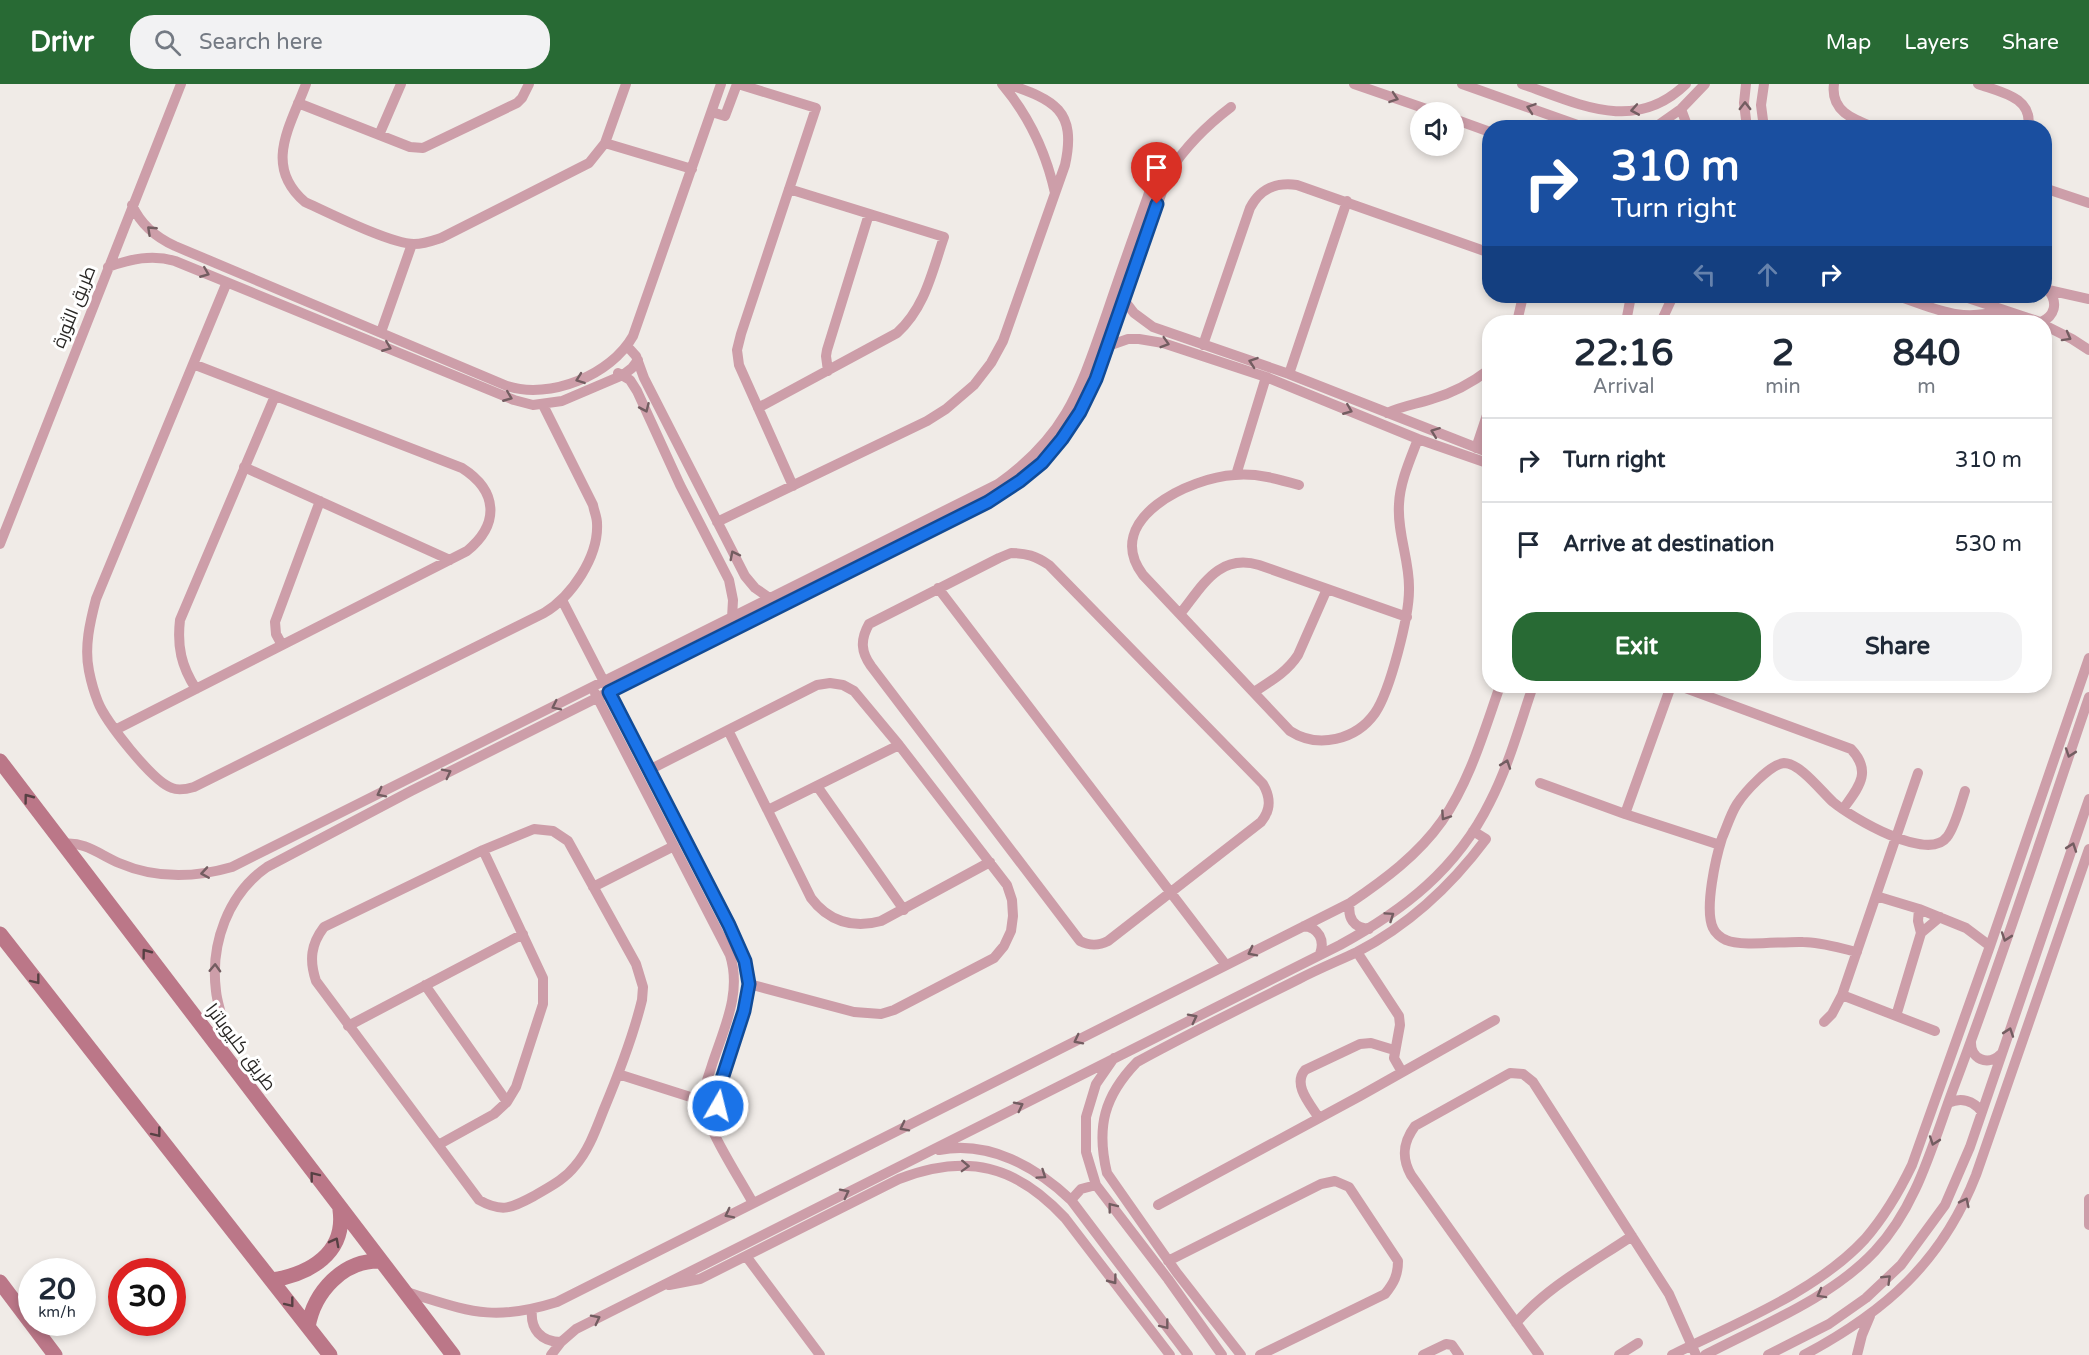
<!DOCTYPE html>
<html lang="en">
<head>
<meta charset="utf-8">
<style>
  :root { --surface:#fff; --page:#f2f2f3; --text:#1f2937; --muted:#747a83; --line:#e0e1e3; --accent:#286a34 }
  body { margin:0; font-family:"Varela Round",Cairo,sans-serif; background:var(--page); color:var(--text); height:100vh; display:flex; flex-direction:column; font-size:22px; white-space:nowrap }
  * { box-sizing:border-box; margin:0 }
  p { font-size:20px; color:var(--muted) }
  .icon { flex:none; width:33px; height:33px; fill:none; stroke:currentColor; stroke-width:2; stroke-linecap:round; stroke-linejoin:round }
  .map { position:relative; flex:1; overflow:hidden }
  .sheet { position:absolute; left:1482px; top:231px; width:570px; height:378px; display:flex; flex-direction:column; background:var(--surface); border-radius:24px; box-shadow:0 3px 9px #0003 }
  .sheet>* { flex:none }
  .banner { position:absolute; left:1482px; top:36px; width:570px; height:183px; border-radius:24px; box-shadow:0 3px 9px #0003; background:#1a4fa0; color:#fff; overflow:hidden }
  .controls { position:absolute; left:1410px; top:18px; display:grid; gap:12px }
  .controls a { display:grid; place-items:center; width:54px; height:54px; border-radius:50%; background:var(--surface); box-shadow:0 3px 9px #0003; font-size:30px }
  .speed { position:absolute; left:18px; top:1174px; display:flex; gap:12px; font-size:30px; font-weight:700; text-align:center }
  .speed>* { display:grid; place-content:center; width:78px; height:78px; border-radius:50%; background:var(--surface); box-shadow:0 3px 9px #0003; line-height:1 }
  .speed small { font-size:15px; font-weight:400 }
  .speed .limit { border:9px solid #d22; background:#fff; color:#111 }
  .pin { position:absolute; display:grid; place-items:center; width:51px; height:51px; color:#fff; margin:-62px -26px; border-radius:50% 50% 50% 0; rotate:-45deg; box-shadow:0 0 6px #0007 }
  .pin .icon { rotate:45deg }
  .me { position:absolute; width:66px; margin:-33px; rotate:8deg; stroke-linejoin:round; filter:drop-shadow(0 0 4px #0008) }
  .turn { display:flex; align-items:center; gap:21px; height:126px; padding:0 30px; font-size:27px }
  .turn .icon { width:78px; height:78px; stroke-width:2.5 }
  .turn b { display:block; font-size:42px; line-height:51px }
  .lanes { display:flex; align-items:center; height:57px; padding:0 30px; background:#0003; justify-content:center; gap:30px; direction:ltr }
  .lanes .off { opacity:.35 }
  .eta { display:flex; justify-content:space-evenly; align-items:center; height:102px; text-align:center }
  .eta b { font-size:36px; font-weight:700; line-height:42px }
  .button { display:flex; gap:12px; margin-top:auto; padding:12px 30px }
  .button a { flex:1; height:69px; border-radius:24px; background:var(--accent); color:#fff; font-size:24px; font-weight:700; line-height:69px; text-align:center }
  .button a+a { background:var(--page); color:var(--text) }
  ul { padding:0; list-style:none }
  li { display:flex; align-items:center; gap:18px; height:84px; padding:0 30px; border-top:2px solid var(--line) }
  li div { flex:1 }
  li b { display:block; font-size:22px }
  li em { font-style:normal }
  header { display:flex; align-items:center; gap:36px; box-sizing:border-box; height:84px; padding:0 30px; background:var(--accent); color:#fff }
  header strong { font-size:28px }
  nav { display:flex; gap:33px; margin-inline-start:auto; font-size:21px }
  .search { width:420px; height:54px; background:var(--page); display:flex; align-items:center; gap:15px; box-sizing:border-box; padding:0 21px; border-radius:24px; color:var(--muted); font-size:22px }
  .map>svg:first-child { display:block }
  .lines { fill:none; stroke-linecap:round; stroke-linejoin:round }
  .minor { stroke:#cd9ea9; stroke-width:10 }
  .secondary { stroke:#b78; stroke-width:15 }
  .oneway { stroke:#735d61 }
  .oneway2 { stroke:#564043 }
  .route-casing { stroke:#114b97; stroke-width:15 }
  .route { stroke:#1a73e8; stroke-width:10 }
  .labels { text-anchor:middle; stroke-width:6; stroke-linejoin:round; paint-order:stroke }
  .street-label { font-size:18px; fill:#2a2826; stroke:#fff }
</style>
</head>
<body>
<header>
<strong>Drivr</strong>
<div class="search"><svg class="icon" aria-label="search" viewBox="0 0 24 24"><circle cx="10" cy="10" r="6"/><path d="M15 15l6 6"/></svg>Search here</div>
<nav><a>Map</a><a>Layers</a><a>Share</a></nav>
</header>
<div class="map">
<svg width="2089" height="1271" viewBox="0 0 2089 1271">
  <rect width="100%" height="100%" fill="#f0ebe7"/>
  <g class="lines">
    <path class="minor" d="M306 0C290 43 263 82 305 118 329 129 391 160 414 160 424 160 432 157 441 154L589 79 605 59 626 0
      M738 0 816 24 741 250 737 266 739 281 793 402
      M1002 0C1029 32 1046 68 1055 109
      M1354 0 1435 28
      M1462 0 1586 44
      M1522 0C1579 20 1635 50 1686 0
      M1746 0 1744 19 1747 44
      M1764 0 1761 21 1764 44
      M1834 0C1830 28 1855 36 1876 44
      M1978 0C2000 8 2034 13 2028 44
      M298 19 410 63 423 64 517 19 522 14 529 0
      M1681 25 1688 44
      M712 28 725 32 737 0
      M1454 35 1490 48
      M1654 44 1681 25 1705 0
      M379 51 401 0
      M605 59 692 85
      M2044 104 2089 119
      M132 121C141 141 155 153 175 162L507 302C550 316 611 291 633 252L721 0
      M108 183C131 175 152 170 175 177L514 316 533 321 562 317 623 291 632 284 638 276
      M227 198 96 515C90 538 84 563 89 587 91 597 94 608 98 618 105 637 153 698 172 704 179 707 187 705 194 703L544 529C571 513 599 473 597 439 597 433 594 427 593 421L543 321
      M2044 205 2089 215
      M1898 212C1937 225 1960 239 2002 226
      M1962 212 2040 238
      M1124 216 1134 229 1153 243 1289 290 1490 369
      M1517 238 1523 212
      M1626 238 1631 212
      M1661 238 1673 212
      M2041 238C2055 232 2058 219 2049 207
      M2044 241 2072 255 2089 266
      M381 248 412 160
      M1203 261 1250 124C1260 105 1275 98 1297 101L1490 169
      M627 262 636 272 644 294 745 492 755 504 771 515
      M1108 262 1128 255H1139L1163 259 1266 293 1418 355 1490 380
      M828 287 826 272 827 266 869 130
      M618 289 630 296 637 307 680 401 729 496 733 516 732 534
      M1289 290 1347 117
      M758 324 897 249C925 224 932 188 944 153L789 105
      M1387 329C1402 322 1417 320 1432 315 1453 309 1473 298 1490 285
      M1476 364 1490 322
      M244 383 450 476
      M1236 391 1266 293
      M1299 401C1278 395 1257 389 1235 391 1191 393 1101 435 1143 491L1290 647C1318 665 1356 656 1375 629 1390 607 1409 533 1409 506 1410 477 1397 450 1399 420 1400 398 1410 376 1418 355
      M717 438 927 337 946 325 974 301 991 279 1003 257 1065 81C1077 26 1054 16 1008 0
      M0 460 181 0
      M1011 469C1026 469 1036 472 1049 481L1263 700C1271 714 1271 726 1261 738L1108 857C1098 862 1090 862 1080 857L871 582C861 568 860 556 869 540L999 474Z
      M938 504 1226 881
      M562 516 729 841C741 866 751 887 747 915L718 1011 719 1022 725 1040
      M1180 530C1202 503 1218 469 1259 481L1407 533
      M282 561 276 550 275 538 320 417
      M1658 602H1680L1851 665C1873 688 1858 704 1843 725
      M196 605C181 582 177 562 180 536L275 312
      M1254 608C1271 597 1287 588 1298 571L1327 505
      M595 609 730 871C742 909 724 944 712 981 708 994 702 1007 704 1021 707 1045 740 1095 753 1119
      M115 646 467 467C500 440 498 407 462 384L193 280
      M728 646 811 814C828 837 853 845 881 837L990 778
      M649 686 817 601 830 599 843 601 854 607 899 661 1007 801 1012 816 1013 832 1011 847 1004 862 994 874 894 926 881 930 854 928 749 900
      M1540 699 1625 730 1720 761
      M817 702 904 826
      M768 726 899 661
      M1625 730 1671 602
      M534 745 553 747 568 757 636 880 643 903 642 916C633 953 619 989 604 1025 596 1045 589 1066 575 1082 564 1096 549 1103 534 1112 512 1124 502 1129 479 1116L316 897C309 876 311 860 324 843L483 766Z
      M63 760C85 757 100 771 119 779 156 795 194 794 232 783L998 400C1067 351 1080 306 1107 229 1120 190 1134 151 1148 112L1156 83 1169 88
      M593 803 674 762
      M1876 812 1919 825 1966 844 1990 862
      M1350 819C1347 834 1354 844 1369 845
      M1304 842C1319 844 1325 856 1320 870
      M1921 849 1940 833
      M1357 868 1399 932 1400 941 1394 974 1402 988
      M1857 868C1839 864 1821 858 1803 858 1784 857 1741 863 1726 856 1721 854 1715 849 1713 844 1704 825 1716 773 1722 754 1727 743 1730 731 1737 720 1744 709 1770 680 1784 679 1800 679 1821 707 1833 718 1851 733 1928 779 1947 753 1955 743 1961 719 1965 707
      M425 901 507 1018
      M1842 911 1935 947
      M1896 932 1921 849 1918 837 1919 825
      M1824 938 1832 930 1842 911 1918 689
      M348 942 523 850
      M1971 957C1970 975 1988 983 2001 970
      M215 960C230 941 218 928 216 907 210 860 228 810 267 783L411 707 988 418 1020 397 1042 379 1062 355 1080 328 1096 295 1169 88C1186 62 1206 42 1231 23
      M1114 974 1096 1000 1086 1033V1068L1096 1101 1168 1195 1222 1271
      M618 990 703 1017
      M1948 1019C1961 1013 1973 1016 1982 1028
      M1319 1034C1311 1021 1292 1001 1305 986L1360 960 1371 959 1394 966
      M438 1061 494 1030 507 1018 516 1003 543 920V894L483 766
      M939 1066C989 1056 1036 1083 1071 1116L1188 1271
      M2089 1115V1141
      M1071 1116 1081 1105 1096 1101
      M1158 1121 1360 1012 1495 936
      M746 1172 820 1271
      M1168 1177 1321 1100 1335 1097 1349 1103 1398 1177C1398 1191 1394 1199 1385 1210L1260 1271
      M669 1201 700 1195 899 1095C967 1069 1016 1081 1065 1134L1170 1271
      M403 1207C467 1226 490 1239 557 1218L1350 819C1384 796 1418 771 1442 737 1470 697 1484 647 1500 602
      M532 1226C530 1245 541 1258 561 1258
      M1516 1239C1548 1202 1592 1179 1632 1152
      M551 1271 561 1258 576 1245 1340 861C1404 826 1457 785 1490 718 1509 681 1520 640 1533 602
      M1241 1271 1177 1189 1107 1089C1096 1043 1104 1012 1137 978 1190 949 1245 922 1299 895 1318 885 1338 877 1357 868 1409 841 1451 802 1486 755L1473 747
      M1423 1271 1446 1260 1452 1261 1459 1271
      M1539 1271 1411 1091C1401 1073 1403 1058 1415 1042L1510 989 1523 990 1533 998 1669 1210 1696 1271
      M1619 1271 1638 1259
      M1672 1271C1736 1239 1816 1208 1865 1155 1884 1133 1899 1108 1912 1081L1990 862 2089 574
      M1705 1271C1762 1241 1831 1214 1875 1167 1918 1121 1933 1058 1955 1000 2003 873 2045 742 2089 613
      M1768 1271 1829 1240 1866 1214 1901 1181 1945 1121 1970 1063 2089 715
      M1804 1271C1885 1228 1942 1178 1976 1091L2089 765
      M1857 1271 1862 1251 1870 1232"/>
    <path class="secondary" d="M0 677 453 1271
      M0 850 330 1271
      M272 1196C310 1190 346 1169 340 1126
      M0 1198 55 1271
      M308 1243C314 1208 343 1176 380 1177"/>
  </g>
  <defs><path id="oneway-chevron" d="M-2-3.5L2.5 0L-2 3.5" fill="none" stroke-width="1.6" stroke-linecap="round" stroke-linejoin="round" transform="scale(1.5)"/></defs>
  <g class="oneway">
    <use href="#oneway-chevron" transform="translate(1394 14) rotate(19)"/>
    <use href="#oneway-chevron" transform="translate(1745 22) rotate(-90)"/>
    <use href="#oneway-chevron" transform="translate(1531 24) rotate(-161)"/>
    <use href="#oneway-chevron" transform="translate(1635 26) rotate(170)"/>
    <use href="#oneway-chevron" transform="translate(151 146) rotate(-137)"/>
    <use href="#oneway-chevron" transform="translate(205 189) rotate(22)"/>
    <use href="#oneway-chevron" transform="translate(2067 253) rotate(29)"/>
    <use href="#oneway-chevron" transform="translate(1165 259) rotate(17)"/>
    <use href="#oneway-chevron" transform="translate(387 263) rotate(22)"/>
    <use href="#oneway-chevron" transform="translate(1253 278) rotate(-161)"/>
    <use href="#oneway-chevron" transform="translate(580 295) rotate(160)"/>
    <use href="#oneway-chevron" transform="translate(508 313) rotate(22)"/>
    <use href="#oneway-chevron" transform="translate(645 324) rotate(66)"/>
    <use href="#oneway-chevron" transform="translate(1348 326) rotate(22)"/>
    <use href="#oneway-chevron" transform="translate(1435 348) rotate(-159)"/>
    <use href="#oneway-chevron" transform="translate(734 471) rotate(-117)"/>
    <use href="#oneway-chevron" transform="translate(556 622) rotate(154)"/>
    <use href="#oneway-chevron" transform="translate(2070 669) rotate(109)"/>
    <use href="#oneway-chevron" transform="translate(1506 680) rotate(-71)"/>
    <use href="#oneway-chevron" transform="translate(447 689) rotate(-27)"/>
    <use href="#oneway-chevron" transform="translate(381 709) rotate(153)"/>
    <use href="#oneway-chevron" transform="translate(1445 732) rotate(124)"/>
    <use href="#oneway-chevron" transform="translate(2072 763) rotate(-71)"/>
    <use href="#oneway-chevron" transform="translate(205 789) rotate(171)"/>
    <use href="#oneway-chevron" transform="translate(1390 832) rotate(-34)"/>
    <use href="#oneway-chevron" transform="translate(2006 853) rotate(109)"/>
    <use href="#oneway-chevron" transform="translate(1252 868) rotate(153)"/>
    <use href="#oneway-chevron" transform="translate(215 884) rotate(-88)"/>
    <use href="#oneway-chevron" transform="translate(1193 934) rotate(-27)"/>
    <use href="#oneway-chevron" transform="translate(2009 948) rotate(-71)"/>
    <use href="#oneway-chevron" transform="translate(1078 956) rotate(153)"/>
    <use href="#oneway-chevron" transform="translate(1019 1022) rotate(-27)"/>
    <use href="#oneway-chevron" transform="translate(904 1043) rotate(153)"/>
    <use href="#oneway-chevron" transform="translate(1934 1057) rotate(109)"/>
    <use href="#oneway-chevron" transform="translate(965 1082) rotate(2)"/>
    <use href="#oneway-chevron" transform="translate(1042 1091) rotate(34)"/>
    <use href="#oneway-chevron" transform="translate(845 1109) rotate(-27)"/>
    <use href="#oneway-chevron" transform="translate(1965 1118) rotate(-64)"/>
    <use href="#oneway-chevron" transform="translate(1112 1123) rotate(-128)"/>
    <use href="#oneway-chevron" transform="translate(729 1130) rotate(153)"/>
    <use href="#oneway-chevron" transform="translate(1887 1195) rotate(-44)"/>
    <use href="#oneway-chevron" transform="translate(1113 1196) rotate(53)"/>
    <use href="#oneway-chevron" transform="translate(1821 1210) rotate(151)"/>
    <use href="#oneway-chevron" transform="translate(596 1235) rotate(-27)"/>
    <use href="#oneway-chevron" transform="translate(1165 1241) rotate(52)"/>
  </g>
  <g class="oneway2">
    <use href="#oneway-chevron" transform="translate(28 714) rotate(-127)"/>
    <use href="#oneway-chevron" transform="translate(146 869) rotate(-127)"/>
    <use href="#oneway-chevron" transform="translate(36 896) rotate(52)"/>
    <use href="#oneway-chevron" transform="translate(157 1049) rotate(52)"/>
    <use href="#oneway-chevron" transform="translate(314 1092) rotate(-128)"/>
    <use href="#oneway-chevron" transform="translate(335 1158) rotate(-62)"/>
    <use href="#oneway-chevron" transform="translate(290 1219) rotate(52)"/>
  </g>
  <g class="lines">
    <g class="route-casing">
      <path id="route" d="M718 1022 721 998 744 927 749 900 745 877 729 841 609 608 988 418 1020 397 1042 379 1062 355 1080 328 1096 295 1157 120"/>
    </g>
    <use href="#route" class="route"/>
  </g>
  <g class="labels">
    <g class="street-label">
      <text transform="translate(74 223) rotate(-68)" y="6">طريق الثورة</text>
      <text transform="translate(241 963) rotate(53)" y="6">طريق كليوباترا</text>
    </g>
  </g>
</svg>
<div class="controls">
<a><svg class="icon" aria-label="sound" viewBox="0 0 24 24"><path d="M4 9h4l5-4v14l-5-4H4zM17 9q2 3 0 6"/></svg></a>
</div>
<div class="speed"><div>20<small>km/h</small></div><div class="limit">30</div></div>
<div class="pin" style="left:1157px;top:120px;background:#d93025"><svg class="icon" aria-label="arrive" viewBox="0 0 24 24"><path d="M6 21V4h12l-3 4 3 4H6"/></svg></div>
<svg class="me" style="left:718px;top:1022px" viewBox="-20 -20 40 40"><circle r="17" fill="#1a73e8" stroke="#fff" stroke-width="3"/><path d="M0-11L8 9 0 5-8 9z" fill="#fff"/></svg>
<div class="banner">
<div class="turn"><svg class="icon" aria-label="right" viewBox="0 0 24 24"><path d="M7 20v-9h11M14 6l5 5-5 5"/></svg><div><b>310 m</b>Turn right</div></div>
<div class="lanes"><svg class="icon off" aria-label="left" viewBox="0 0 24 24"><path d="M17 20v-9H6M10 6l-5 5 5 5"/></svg><svg class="icon off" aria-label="ahead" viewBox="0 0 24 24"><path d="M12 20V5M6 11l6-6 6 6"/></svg><svg class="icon" aria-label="right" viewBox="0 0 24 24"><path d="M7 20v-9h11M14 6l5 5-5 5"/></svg></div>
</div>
<section class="sheet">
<div class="eta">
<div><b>22:16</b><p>Arrival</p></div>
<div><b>2</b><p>min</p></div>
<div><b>840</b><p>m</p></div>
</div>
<ul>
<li><svg class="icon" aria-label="right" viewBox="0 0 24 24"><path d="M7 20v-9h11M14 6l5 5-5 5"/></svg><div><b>Turn right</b></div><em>310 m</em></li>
<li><svg class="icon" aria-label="arrive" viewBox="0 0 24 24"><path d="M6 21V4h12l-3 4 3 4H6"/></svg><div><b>Arrive at destination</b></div><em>530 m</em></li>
</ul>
<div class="button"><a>Exit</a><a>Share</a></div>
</section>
</div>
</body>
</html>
